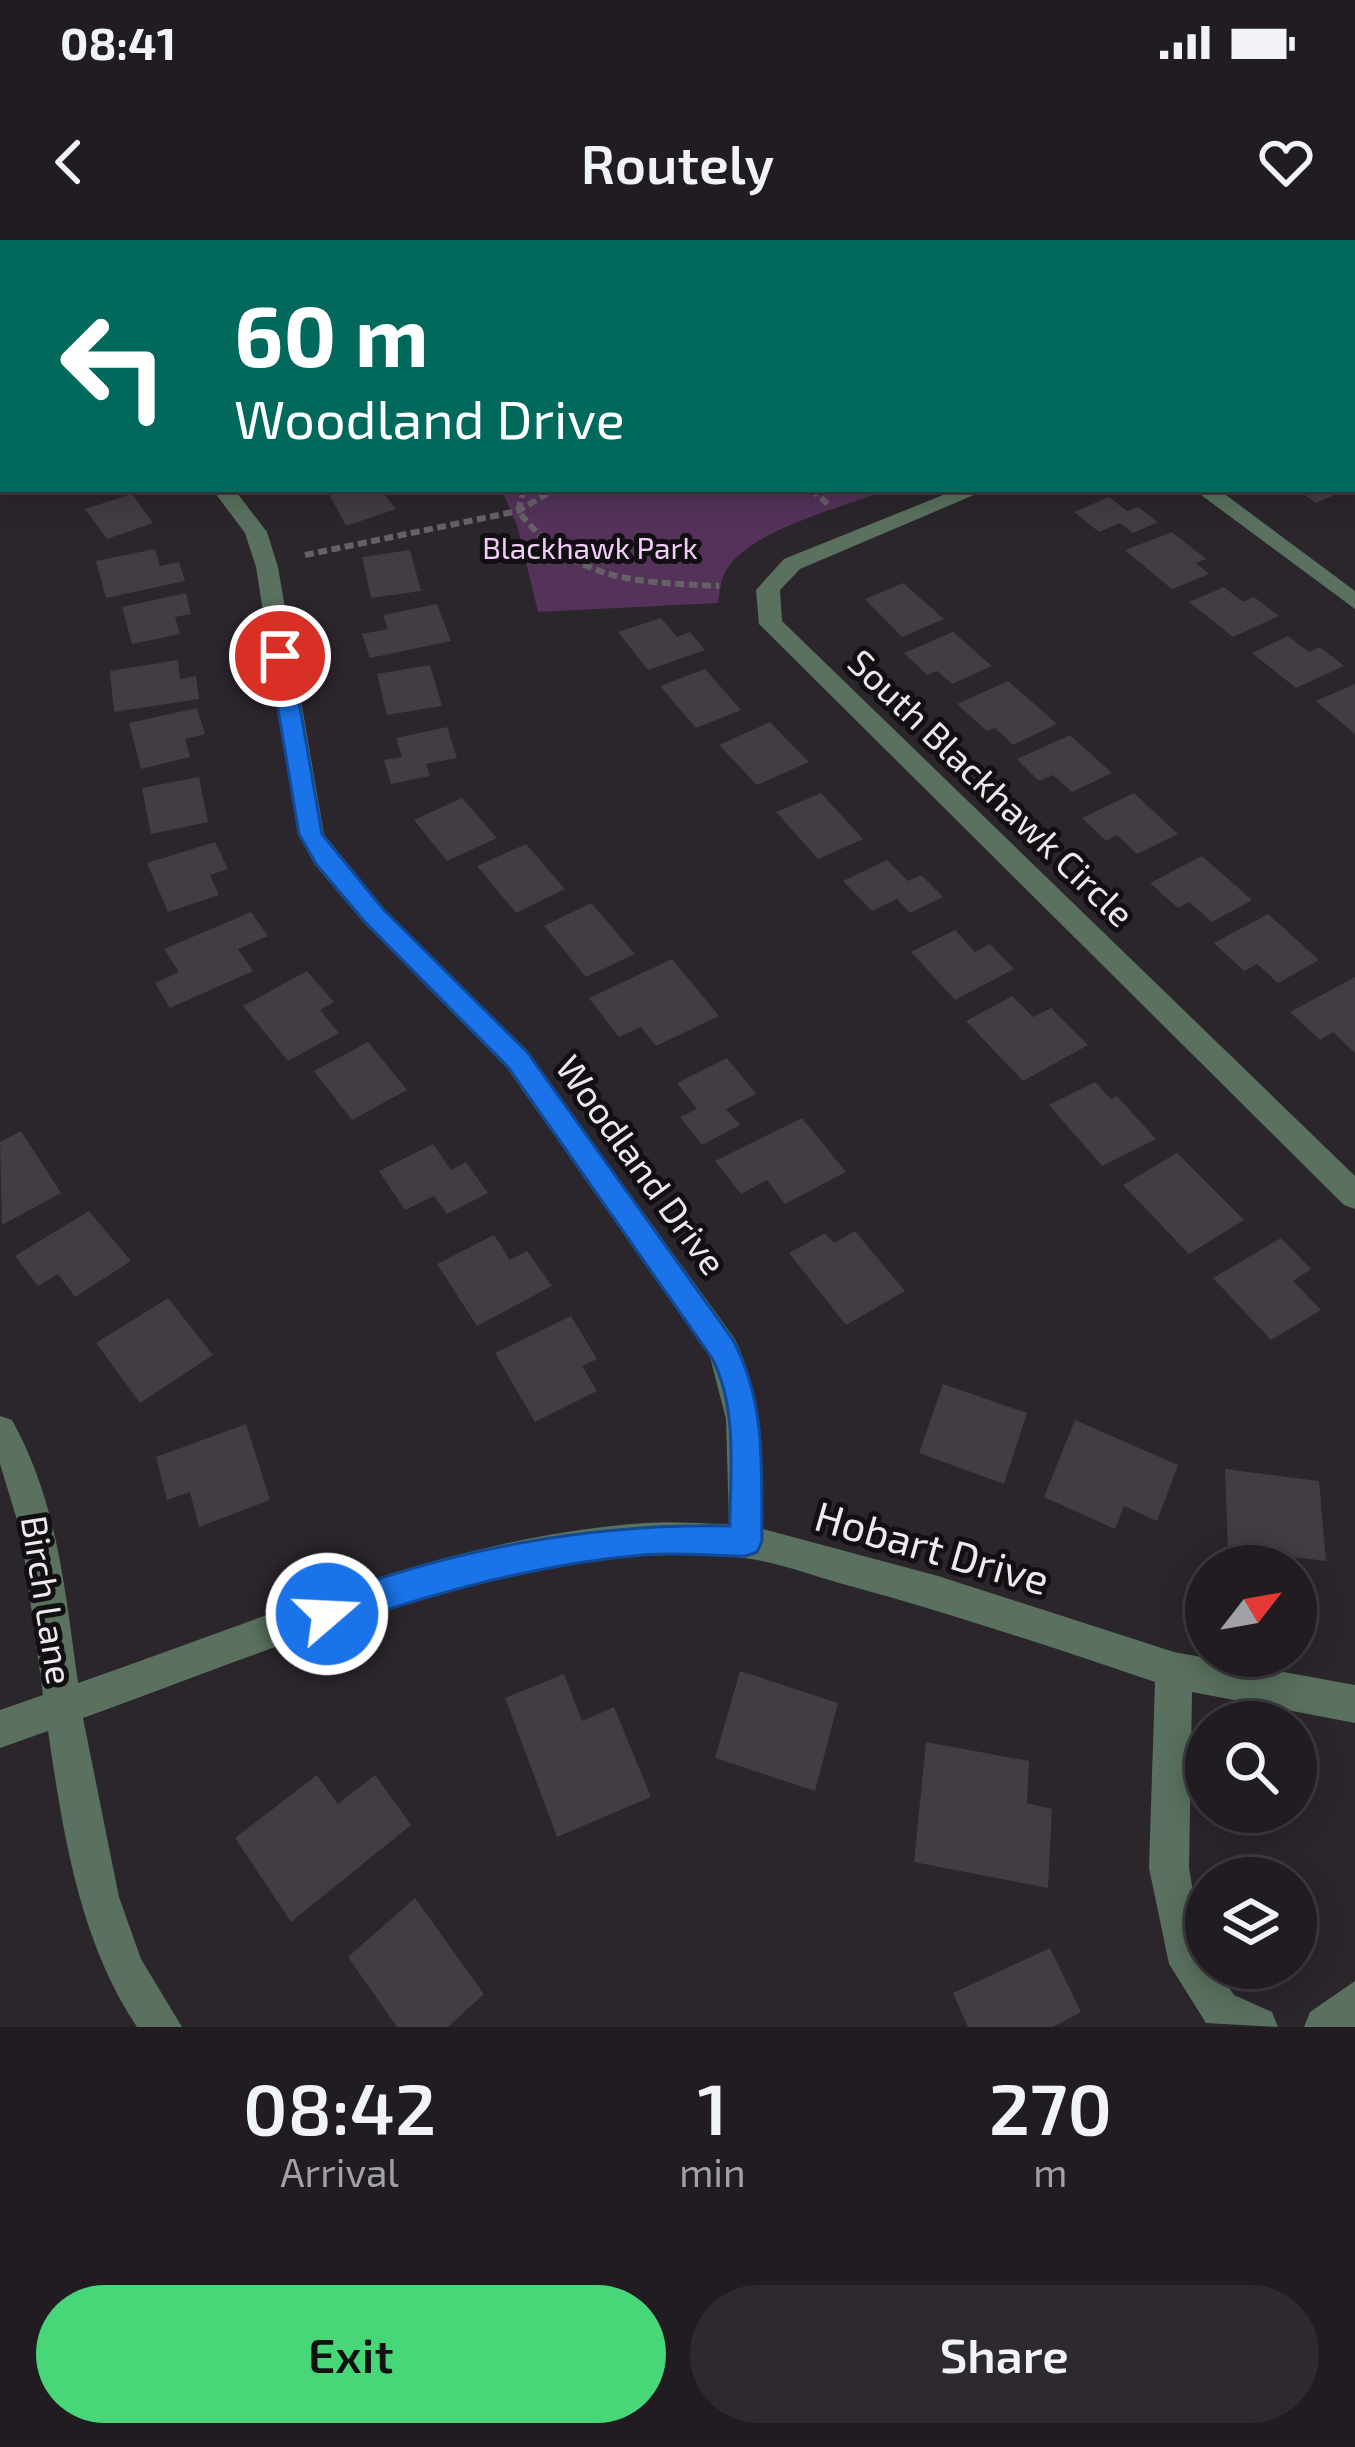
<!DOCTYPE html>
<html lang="en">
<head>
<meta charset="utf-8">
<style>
  :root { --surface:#201c21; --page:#2d292e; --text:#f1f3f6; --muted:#a2a1a5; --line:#3d3a3f; --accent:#47d779 }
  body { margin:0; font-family:"Exo 2",sans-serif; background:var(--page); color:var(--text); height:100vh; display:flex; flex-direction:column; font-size:45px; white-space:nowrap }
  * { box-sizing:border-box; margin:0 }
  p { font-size:39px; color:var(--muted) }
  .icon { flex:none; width:66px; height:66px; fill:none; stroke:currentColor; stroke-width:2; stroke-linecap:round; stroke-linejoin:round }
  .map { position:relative; height:1787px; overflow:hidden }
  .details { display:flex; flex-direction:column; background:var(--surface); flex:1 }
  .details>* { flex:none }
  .top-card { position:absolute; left:0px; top:0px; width:1356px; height:252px; box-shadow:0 6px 30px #0003,0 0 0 3px var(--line); background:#00695c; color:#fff; overflow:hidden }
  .needle { width:78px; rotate:59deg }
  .fabs { position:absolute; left:1185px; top:1305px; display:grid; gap:24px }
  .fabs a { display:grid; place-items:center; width:132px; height:132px; border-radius:50%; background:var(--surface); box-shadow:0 6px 30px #0003,0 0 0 3px var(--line); font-size:60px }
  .pin { position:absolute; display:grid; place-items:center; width:102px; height:102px; color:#fff; margin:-51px; border:6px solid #fff; border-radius:50%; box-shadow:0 3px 12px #0007 }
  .me { position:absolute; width:132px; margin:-66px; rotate:71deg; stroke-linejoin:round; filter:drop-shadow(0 0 9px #0008) }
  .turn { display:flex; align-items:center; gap:42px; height:252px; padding:0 36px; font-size:54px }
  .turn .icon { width:156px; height:156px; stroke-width:2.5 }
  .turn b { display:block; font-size:84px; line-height:102px }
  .eta { display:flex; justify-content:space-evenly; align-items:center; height:204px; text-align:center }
  .eta b { font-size:72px; font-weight:600; line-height:84px }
  .primary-button { display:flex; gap:24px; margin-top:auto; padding:24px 36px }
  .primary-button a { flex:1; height:138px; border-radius:72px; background:var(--accent); color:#111; font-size:48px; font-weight:600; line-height:138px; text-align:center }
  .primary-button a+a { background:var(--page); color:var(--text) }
  .status { display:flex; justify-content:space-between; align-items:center; height:84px; padding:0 60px; background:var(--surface); direction:ltr }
  .status svg { height:33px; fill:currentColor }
  header { display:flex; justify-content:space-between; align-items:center; height:156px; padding:0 36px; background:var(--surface); font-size:54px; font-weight:600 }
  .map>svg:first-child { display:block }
  .green { fill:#54325a }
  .water { fill:#2a0231 }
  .building { fill:#423c43 }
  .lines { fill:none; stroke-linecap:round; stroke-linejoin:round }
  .path { stroke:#666167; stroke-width:6; stroke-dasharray:9 4.5; stroke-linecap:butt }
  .street { fill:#59715e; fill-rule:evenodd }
  .route { fill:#1a73e8; stroke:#114b97; stroke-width:3 }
  .labels { text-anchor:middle; stroke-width:10; stroke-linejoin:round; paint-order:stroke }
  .far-park-label { font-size:30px; fill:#f2cbf9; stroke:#120f12 }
  .street-label { font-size:36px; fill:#ede9ee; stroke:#120f12 }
  .near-street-label { font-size:42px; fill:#ede9ee; stroke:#120f12 }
</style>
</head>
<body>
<div class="status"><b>08:41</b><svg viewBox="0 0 49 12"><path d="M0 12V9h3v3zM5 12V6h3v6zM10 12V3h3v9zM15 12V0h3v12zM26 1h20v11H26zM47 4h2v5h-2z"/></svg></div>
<header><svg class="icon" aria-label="back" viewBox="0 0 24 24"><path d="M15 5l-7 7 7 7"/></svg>Routely<svg class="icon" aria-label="heart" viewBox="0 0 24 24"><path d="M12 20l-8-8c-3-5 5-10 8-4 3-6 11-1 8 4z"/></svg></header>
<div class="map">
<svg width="1355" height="1787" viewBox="0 0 1355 1787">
  <rect width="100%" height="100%" fill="#2b252c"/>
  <path class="green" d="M501 249H866L873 255C834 270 740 294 724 335 720 343 720 354 718 363L538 372 517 285Z"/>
  <path class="water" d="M206 0H1077L1079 3H204Z"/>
  <path class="building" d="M343 249H380L396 269 346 286 329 254Z
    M1296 249H1348L1316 263Z
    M132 254 153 283 107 299 85 269Z
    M1109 257 1127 271 1138 267 1158 282 1133 293 1120 283 1099 292 1074 272Z
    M1172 292 1206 319 1196 323 1209 334 1172 349 1125 310Z
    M155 309 160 326 179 322 185 341 106 358 96 321Z
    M410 310 421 351 371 358 362 317Z
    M903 343 944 379 902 397 865 359Z
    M1224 347 1243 362 1254 357 1279 376 1233 397 1189 362Z
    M186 353 191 374 175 377 180 394 132 404 122 367Z
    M437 364 451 401 370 418 362 394 388 389 383 375Z
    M661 378 677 397 690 392 705 410 648 430 618 392Z
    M953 392 992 426 952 444 937 431 927 435 904 413Z
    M1288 396 1309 412 1320 407 1344 426 1296 448 1252 413Z
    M178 420 180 439 196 436 199 459 114 472 110 431Z
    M430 425 442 466 387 475 377 434Z
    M705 429 741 470 696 488 660 446Z
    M1008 441 1057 484 1013 505 995 488 987 491 957 464Z
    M1355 444V494L1316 461Z
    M197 468 205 494 185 499 190 517 141 529 129 483Z
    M770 482 809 522 757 545 719 505Z
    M447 487 457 518 426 524 430 536 391 544 384 520 402 517 396 498Z
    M1070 495 1112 533 1072 552 1053 535 1039 541 1017 519Z
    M199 537 208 582 151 594 142 548Z
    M821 553 863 599 818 619 776 572Z
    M1134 553 1178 594 1137 614 1117 595 1106 601 1082 578Z
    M462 558 497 598 447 621 414 580Z
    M215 602 228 629 210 635 219 655 168 672 147 623Z
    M526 604 565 649 516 673 477 626Z
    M1202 616 1252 660 1212 682 1189 662 1178 668 1150 643Z
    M887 620 908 641 921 635 943 657 910 673 897 659 872 671 843 641Z
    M591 663 635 714 586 737 544 686Z
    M251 672 268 696 238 709 253 731 170 768 155 743 179 732 164 709Z
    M1268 674 1319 720 1278 743 1257 724 1244 731 1214 703Z
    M955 690 975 712 990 704 1014 729 955 760 911 712Z
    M672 719 719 776 656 806 641 787 619 797 589 758Z
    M307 731 334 762 320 770 339 793 288 821 243 766Z
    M1355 737V813L1333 792 1320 800 1290 772Z
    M1012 756 1033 777 1051 768 1088 805 1023 841 966 781Z
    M368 802 407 850 352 880 314 831Z
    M727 818 756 854 726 869 740 885 702 905 680 877 697 869 677 843Z
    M1095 842 1111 859 1117 856 1156 899 1102 926 1049 865Z
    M802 878 846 932 785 964 767 940 741 954 715 921Z
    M21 891 61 953 2 985 0 902Z
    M433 904 451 930 466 922 488 953 447 974 434 956 405 970 379 931Z
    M1177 913 1244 980 1189 1014 1123 945Z
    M89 971 131 1021 75 1057 58 1034 38 1046 15 1016Z
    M855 991 905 1051 846 1085 789 1013 825 993 834 1003Z
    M494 995 510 1020 527 1011 552 1046 477 1086 437 1024Z
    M1281 998 1311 1029 1293 1041 1321 1070 1271 1100 1213 1038Z
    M168 1058 213 1115 140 1163 96 1103Z
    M571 1076 597 1119 582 1126 597 1151 535 1182 495 1113Z
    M943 1144 1027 1173 1004 1244 919 1213Z
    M1075 1180 1178 1225 1157 1281 1124 1266 1115 1289 1044 1257Z
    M246 1184 270 1260 199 1287 190 1252 167 1260 156 1217Z
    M1225 1229 1319 1241 1326 1321 1228 1309Z
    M740 1431 838 1463 815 1551 715 1518Z
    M564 1434 582 1481 614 1467 651 1557 557 1597 505 1458Z
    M926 1502 1029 1521 1027 1563 1052 1569 1048 1648 914 1622Z
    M317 1535 338 1564 375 1535 411 1585 291 1682 235 1598Z
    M415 1658 484 1754 448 1787H397L348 1717Z
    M1050 1708 1081 1772 1053 1787H968L953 1753Z"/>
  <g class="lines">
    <path class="path" d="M524 249 518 271C575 342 634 342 719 346
      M811 249 831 267
      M305 315 518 271 555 249"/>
    <path class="street" d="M3 137V149L0 150V138Z
      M212 249H234L267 292 278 327 324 594 384 669 527 812 735 1099C764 1161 763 1222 763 1289L938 1336 1174 1412 1355 1445V1483L1192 1452 1189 1628 1206 1728H1216L1234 1755 1272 1772 1278 1787 1206 1783 1169 1724 1149 1628 1155 1442C1054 1408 953 1374 850 1346 816 1337 779 1322 744 1318 539 1293 275 1409 83 1478L119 1657 141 1719 182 1787H137C79 1700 63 1593 48 1491L0 1508V1470L43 1455 21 1293 0 1224V1176L12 1180C58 1263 65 1351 78 1443 260 1380 452 1296 645 1283 673 1281 701 1284 729 1284L726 1179 710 1117 507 828 364 683 315 625 298 594 256 327 245 293Z
      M958 249H988L800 329 780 350 782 381 1355 936V969L1344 965 759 384 756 350 784 319Z
      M1193 249H1218L1355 351V369Z
      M1355 1741V1787H1304L1310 1772Z"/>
  </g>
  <path class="route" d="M280 408 291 416 322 594 383 669 527 812 733 1100C767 1164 761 1230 762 1301L757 1312 746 1316C712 1316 677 1312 643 1315 536 1324 428 1354 327 1390L315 1385 310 1374 315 1362C445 1310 590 1283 730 1286 730 1230 738 1169 712 1118L508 827 365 682 316 624 299 594 269 416Z"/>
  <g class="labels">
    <g class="far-park-label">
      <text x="590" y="319">Blackhawk Park</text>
    </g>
    <g class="street-label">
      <text transform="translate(991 548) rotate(44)" y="13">South Blackhawk Circle</text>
      <text transform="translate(641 925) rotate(54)" y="13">Woodland Drive</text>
      <text transform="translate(47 1360) rotate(81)" y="13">Birch Lane</text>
    </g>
    <g class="near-street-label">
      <text transform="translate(932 1308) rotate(16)" y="15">Hobart Drive</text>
    </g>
  </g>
</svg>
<div class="fabs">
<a><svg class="needle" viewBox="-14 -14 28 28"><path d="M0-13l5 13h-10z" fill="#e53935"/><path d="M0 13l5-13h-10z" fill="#a2a1a5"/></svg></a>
<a><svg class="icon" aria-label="search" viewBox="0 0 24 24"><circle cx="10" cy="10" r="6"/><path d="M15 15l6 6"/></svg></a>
<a><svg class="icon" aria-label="layers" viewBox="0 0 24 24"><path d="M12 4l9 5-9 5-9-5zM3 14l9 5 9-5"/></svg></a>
</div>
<div class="pin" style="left:280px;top:416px;background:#d93025"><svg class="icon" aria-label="arrive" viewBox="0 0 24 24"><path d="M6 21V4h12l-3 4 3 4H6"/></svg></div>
<svg class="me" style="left:327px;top:1374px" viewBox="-20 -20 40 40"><circle r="17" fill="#1a73e8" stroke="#fff" stroke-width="3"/><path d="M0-11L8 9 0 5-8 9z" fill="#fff"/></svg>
<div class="top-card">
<div class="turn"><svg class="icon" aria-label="left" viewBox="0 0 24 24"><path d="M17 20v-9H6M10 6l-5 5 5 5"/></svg><div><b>60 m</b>Woodland Drive</div></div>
</div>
</div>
<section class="details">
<div class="eta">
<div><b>08:42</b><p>Arrival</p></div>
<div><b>1</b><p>min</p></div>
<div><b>270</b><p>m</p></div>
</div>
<div class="primary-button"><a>Exit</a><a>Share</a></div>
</section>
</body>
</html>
